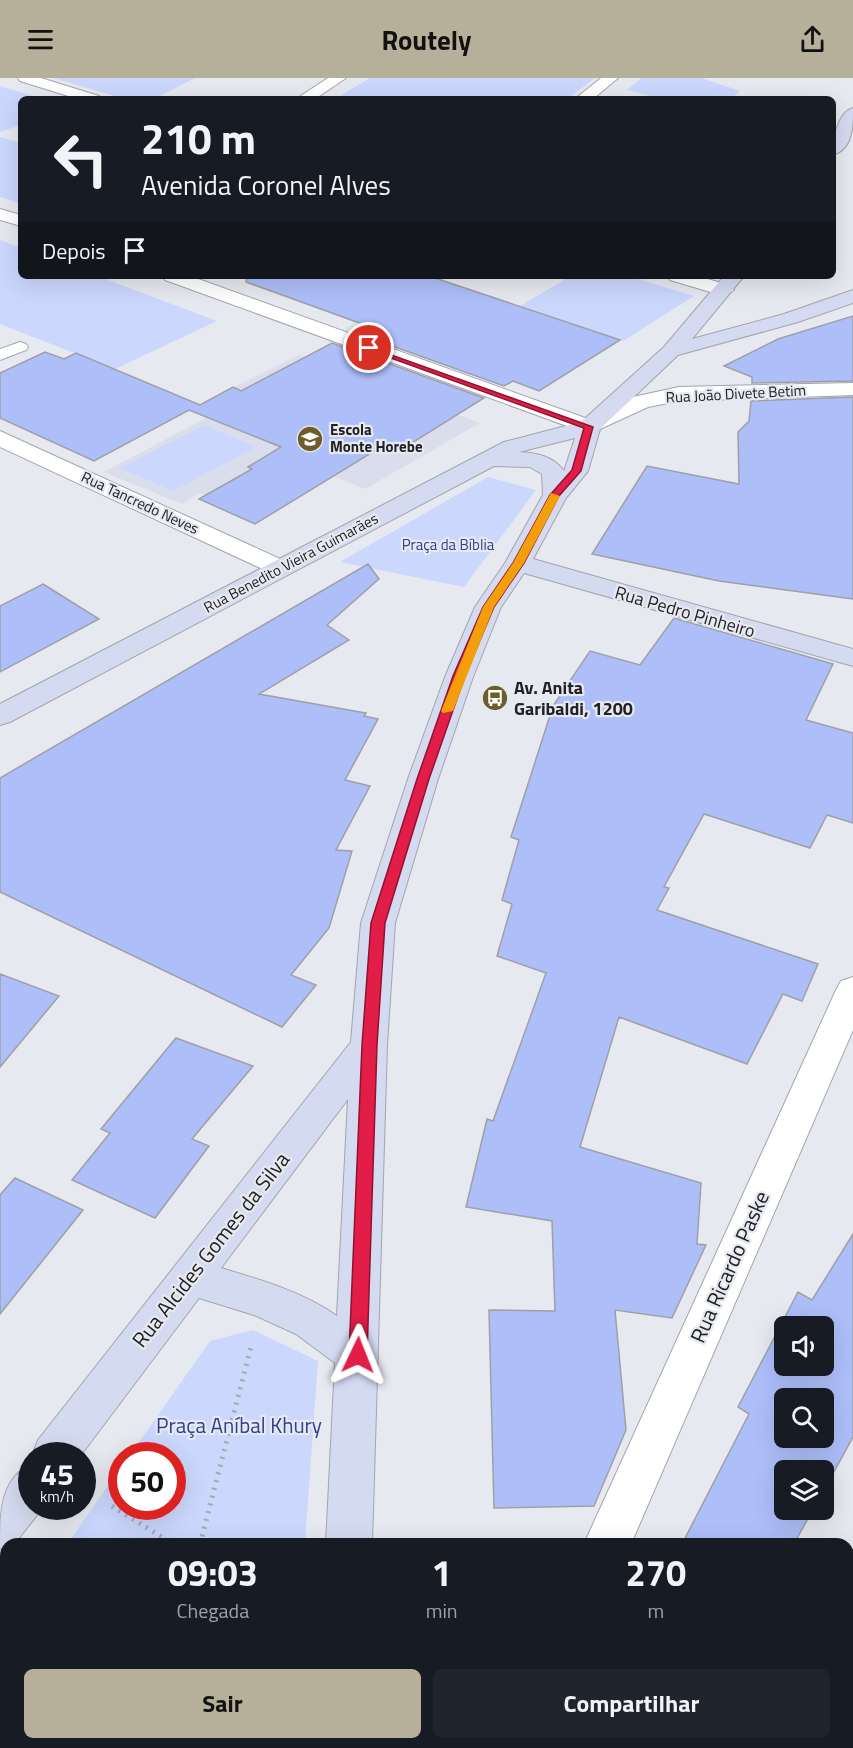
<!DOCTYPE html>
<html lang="pt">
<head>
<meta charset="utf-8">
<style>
  :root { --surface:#171b24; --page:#20242c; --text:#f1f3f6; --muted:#9ea1a6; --accent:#b6b09a }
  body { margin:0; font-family:"Titillium Web",sans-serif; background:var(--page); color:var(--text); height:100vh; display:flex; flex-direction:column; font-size:22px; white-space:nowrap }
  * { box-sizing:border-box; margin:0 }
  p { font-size:20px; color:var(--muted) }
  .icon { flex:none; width:33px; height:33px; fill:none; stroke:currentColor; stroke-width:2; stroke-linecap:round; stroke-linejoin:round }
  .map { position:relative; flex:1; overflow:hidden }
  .drawer { position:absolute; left:0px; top:1460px; width:854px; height:212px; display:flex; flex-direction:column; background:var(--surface); border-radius:18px 18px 0 0; box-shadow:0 6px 24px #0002 }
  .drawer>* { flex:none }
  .guide { position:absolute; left:18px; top:18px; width:818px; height:183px; border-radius:9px; box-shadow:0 6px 24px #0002; background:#171b24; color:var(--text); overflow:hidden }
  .tools { position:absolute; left:774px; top:1238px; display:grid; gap:12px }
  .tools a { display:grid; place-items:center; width:60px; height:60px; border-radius:9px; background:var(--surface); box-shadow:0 6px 24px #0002; font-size:30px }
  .speed { position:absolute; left:18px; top:1364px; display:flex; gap:12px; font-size:30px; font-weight:700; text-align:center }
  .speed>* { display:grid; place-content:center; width:78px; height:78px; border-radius:50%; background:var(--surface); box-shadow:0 6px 24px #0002; line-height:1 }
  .speed small { font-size:15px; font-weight:400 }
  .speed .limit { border:9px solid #d22; background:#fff; color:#111 }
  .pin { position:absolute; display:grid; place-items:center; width:51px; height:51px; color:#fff; margin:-26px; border:3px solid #fff; border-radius:50%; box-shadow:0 2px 6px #0007 }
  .me { position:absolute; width:66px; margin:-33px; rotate:2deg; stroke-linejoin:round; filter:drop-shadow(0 0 4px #0008) }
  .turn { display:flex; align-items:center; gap:21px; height:126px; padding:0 24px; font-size:27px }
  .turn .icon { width:78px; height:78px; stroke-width:2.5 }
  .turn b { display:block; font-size:42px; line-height:51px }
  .then { display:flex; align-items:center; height:57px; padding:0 24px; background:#0003; gap:12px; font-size:22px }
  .eta { display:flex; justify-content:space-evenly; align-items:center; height:102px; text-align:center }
  .eta b { font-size:36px; font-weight:700; line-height:42px }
  .action { display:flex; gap:12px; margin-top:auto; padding:12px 24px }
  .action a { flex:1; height:69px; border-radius:9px; background:var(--accent); color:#111; font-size:24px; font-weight:700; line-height:69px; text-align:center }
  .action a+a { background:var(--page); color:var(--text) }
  header { display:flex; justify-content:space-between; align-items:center; height:78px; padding:0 24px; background:var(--accent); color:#111; font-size:27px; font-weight:700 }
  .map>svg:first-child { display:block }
  .built { fill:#dadeec }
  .green { fill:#cbd7fd }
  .building { fill:#adbef9; stroke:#9ea0a6; stroke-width:1.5; fill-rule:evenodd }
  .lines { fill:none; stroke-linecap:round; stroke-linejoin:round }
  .lane-casing { stroke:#a3a5ab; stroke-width:2 }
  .street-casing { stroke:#a3a5ab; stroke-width:2 }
  .secondary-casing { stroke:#a3a5ab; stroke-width:2 }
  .path { stroke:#a8aab0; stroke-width:5; stroke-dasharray:2 6; stroke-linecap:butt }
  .lane { fill:#fff; fill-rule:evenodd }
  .street { fill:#fff; fill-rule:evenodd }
  .secondary { fill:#d4daf0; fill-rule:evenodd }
  .route { fill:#e11d48; stroke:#92132f; stroke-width:1.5 }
  .slow { fill:#f59e0b }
  .labels { text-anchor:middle; stroke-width:4.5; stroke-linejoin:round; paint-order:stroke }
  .far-street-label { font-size:15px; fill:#202124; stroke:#e7e9f0 }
  .far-poi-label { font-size:15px; font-weight:bold; fill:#202124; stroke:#e7e9f0; text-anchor:start }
  .far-park-label { font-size:15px; fill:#324093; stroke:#e7e9f0 }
  .street-label { font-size:18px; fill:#202124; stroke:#e7e9f0 }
  .poi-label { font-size:18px; font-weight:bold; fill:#202124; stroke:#e7e9f0; text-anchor:start }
  .near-street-label { font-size:21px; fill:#202124; stroke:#e7e9f0 }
  .near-park-label { font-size:21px; fill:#324093; stroke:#e7e9f0 }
</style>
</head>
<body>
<header><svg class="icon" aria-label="menu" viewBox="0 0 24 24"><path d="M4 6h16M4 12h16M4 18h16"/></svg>Routely<svg class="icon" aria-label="share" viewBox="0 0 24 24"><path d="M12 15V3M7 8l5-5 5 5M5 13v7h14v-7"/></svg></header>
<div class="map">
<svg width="853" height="1670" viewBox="0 0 853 1670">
  <rect width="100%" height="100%" fill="#e7e9f0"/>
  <path class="built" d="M299 277 480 345 365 411 280 376 205 417 200 415 182 426 104 394 221 332 226 320 218 317Z"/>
  <path class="green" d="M53 0H195L154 21H125Z
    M370 0H595L567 21H335Z
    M641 0H701L740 13 731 21H663L627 12Z
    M0 8 43 21H21V47L0 54Z
    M0 59 21 65V126L0 119Z
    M0 162 21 170V198H97L217 243 115 291 0 246Z
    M571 198H628L694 218 623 263 520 228Z
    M204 347 256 369 173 413 120 390Z
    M488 399 536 412 464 509 340 484Z
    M253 1252 318 1283 305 1465H68L121 1389 122 1428H172V1377H130L210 1263Z
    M6 1555V1665H291V1670H0V1563Z"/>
  <path class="building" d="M247 198H429L620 262 539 313 513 303 504 308 353 254 365 247 246 204Z
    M853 238V303L752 305V299L724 288 778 261Z
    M332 265 484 320 399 373 384 367 255 446 199 421 252 391 248 389 281 369 189 332 94 383 0 340V295L45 274 64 281 76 275 200 327 233 309 241 313Z
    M853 319V521L719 503 592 476 647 388 739 406 738 354 749 343 751 323Z
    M368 486 379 501 327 547 349 562 259 616 366 635 364 638 378 641 345 702 370 708 336 772 352 773 329 850 291 897 316 907 282 949 0 814V700Z
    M43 506 99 541 0 594V528Z
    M674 540 833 586 806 642 853 655V745L827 737 810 770 704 736 664 809 669 810 657 832 818 886 802 923 783 916 747 986 619 939 580 1069 701 1105 697 1166 706 1167 672 1240 615 1232 626 1352 594 1428 494 1430 489 1232 555 1233 552 1143 466 1129 487 1041 493 1043 546 895 497 878 512 826 502 822 519 762 511 759 553 628 590 573 640 587Z
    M0 896 59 918 0 989Z
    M176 960 253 988 192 1061 209 1068 155 1140 72 1102 110 1055 101 1051Z
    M15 1100 83 1132 0 1236V1117Z
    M853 1156V1359L824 1412V1392H784V1431H813L794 1466H682L749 1336 738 1329 798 1214 812 1222ZM784 1248H824V1287H784ZM784 1320H824V1359H784Z"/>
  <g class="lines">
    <g class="lane-casing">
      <path id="lane" d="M20 264 26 266 28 269 26 272 0 282V271Z"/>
    </g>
    <g class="street-casing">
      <path id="street" d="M18 0H41L99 18 102 21H78L20 3Z
        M328 0H346L315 21H296Z
        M601 0H618L593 21H575Z
        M0 131 21 137V148L0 142Z
        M162 198H190L588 341 633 319 679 309 853 305V317L679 323 648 329 589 356 165 202Z
        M667 198H698L731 208 734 212 724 218 670 202Z
        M0 353 289 485 293 490 289 495 280 498 271 495 0 369Z
        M853 899V952L631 1466H584L836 912 841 903Z
        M492 1665H544L542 1670H490Z"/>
    </g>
    <g class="secondary-casing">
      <path id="secondary" d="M853 30C853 48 853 72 832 77 832 63 838 34 853 30Z
        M724 198H744L692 261 784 236 853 212V225L798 244 678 277 600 351 588 393 566 420 533 481 853 571V588L524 495 501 529 473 599 438 701 395 845 387 967 372 1466H326L335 1285 296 1256 254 1237 199 1220 81 1377H32L38 1362 351 964 361 845 408 701 445 599 475 529 505 485 543 417 542 396 530 389 494 388 10 644 0 647V626L504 364 581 344 664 269ZM575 360 564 393C553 378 537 375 519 374ZM348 1021 337 1238C303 1214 261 1202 221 1190Z
        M32 1385V1428H44L16 1464 6 1466V1469L0 1471C0 1433 0 1402 32 1385Z
        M313 1665H365V1670H313Z"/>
    </g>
    <path class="path" d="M112 1428 173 1466
      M200 1466 252 1265
      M0 1622 6 1626
      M64 1665 72 1670
      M115 1670 117 1665"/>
    <use href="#lane" class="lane"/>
    <use href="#street" class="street"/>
    <use href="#secondary" class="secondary"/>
  </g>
  <path class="route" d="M366 268 593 349 581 393 559 418 524 485 494 529 465 598 429 701 385 845 377 967 367 1277 364 1282 358 1285 352 1282 349 1277 362 967 371 845 417 701 453 598 483 529 513 485 550 417 572 392 584 350 366 271Z"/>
  <path class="slow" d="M551 415 560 418 524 485 494 529 453 633 443 635 441 633 483 529 513 485Z"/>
  <defs>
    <g id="school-disc" transform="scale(1.35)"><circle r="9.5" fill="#6d5d2a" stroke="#e7e9f0"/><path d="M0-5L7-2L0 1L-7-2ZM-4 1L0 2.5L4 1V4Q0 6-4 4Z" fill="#fff"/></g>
    <g id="bus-disc" transform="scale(1.35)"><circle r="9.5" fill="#6d5d2a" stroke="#e7e9f0"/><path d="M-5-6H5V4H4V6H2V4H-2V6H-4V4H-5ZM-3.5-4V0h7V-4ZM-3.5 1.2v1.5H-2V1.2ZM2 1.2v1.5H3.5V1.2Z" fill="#fff"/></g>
  </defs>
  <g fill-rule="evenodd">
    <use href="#school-disc" x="310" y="361"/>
    <use href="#bus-disc" x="495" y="620"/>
  </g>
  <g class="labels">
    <g class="far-street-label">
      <text transform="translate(736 316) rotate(-3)" y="5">Rua João Divete Betim</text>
      <text transform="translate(140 425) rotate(25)" y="5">Rua Tancredo Neves</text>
      <text transform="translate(291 485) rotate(-28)" y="5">Rua Benedito Vieira Guimarães</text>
    </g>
    <g class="far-poi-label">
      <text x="330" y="357">Escola<tspan x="330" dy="17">Monte Horebe</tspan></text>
    </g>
    <g class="far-park-label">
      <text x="448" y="472">Praça da Bíblia</text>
    </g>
    <g class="street-label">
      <text transform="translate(685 534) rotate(16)" y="6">Rua Pedro Pinheiro</text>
    </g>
    <g class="poi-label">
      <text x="514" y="616">Av. Anita<tspan x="514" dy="21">Garibaldi, 1200</tspan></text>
    </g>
    <g class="near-street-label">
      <text transform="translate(211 1172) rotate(-52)" y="7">Rua Alcides Gomes da Silva</text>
      <text transform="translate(730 1189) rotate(-66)" y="7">Rua Ricardo Paske</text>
    </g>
    <g class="near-park-label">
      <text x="239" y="1355">Praça Aníbal Khury</text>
    </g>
  </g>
</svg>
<div class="tools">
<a><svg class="icon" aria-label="sound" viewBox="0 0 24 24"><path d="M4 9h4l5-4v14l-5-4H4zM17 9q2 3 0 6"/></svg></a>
<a><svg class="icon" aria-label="search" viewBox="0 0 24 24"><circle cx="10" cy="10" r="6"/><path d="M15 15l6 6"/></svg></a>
<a><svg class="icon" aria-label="layers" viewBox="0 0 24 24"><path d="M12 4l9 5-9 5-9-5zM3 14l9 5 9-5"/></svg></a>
</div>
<div class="speed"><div>45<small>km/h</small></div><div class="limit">50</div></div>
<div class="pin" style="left:369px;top:270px;background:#d93025"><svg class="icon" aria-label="arrive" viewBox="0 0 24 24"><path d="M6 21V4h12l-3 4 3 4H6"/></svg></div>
<svg class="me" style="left:358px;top:1277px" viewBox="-20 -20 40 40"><path d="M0-17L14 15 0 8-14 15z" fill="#e11d48" stroke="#fff" stroke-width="4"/></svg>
<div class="guide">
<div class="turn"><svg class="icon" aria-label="left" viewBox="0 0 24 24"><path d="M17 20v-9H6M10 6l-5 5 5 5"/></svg><div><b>210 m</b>Avenida Coronel Alves</div></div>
<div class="then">Depois<svg class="icon" aria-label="arrive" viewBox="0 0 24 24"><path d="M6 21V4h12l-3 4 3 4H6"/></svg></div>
</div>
<section class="drawer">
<div class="eta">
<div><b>09:03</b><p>Chegada</p></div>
<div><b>1</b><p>min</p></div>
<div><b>270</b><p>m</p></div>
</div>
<div class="action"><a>Sair</a><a>Compartilhar</a></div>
</section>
</div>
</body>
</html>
